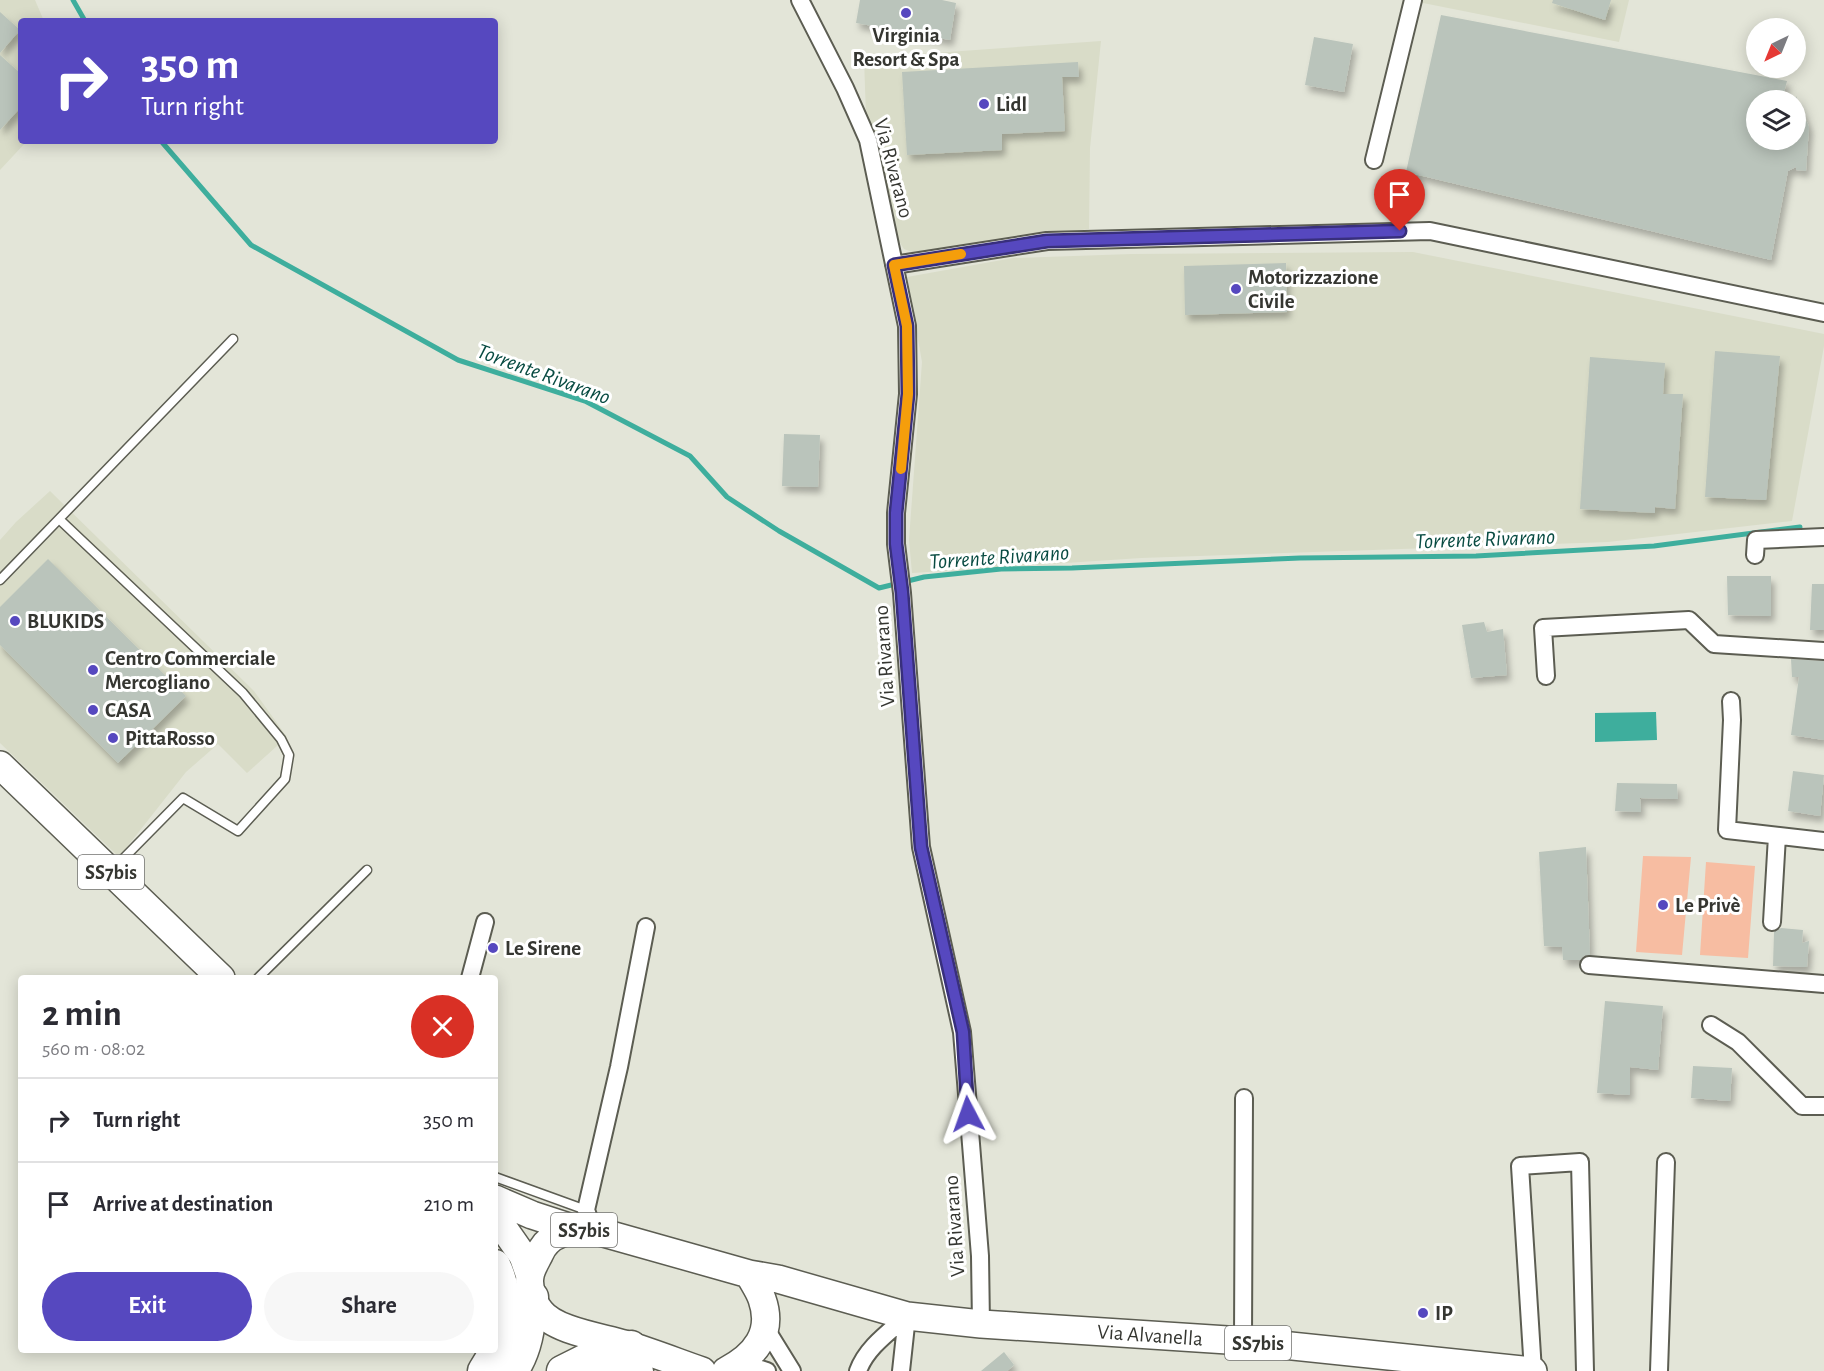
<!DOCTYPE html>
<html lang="en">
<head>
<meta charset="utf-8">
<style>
  :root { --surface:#fff; --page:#f7f7f7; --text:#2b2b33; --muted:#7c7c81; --line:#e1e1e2; --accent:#5648bf }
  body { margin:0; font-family:"Alegreya Sans",sans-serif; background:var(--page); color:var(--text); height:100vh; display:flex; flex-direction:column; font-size:22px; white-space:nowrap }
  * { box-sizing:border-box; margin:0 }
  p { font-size:20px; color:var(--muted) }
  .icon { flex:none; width:33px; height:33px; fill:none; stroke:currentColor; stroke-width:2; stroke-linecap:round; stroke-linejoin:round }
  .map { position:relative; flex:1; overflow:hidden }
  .sheet { position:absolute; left:18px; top:975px; width:480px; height:378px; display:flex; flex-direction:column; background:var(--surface); border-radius:6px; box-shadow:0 3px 15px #0003 }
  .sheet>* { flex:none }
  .guide { position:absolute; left:18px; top:18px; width:480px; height:126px; border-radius:6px; box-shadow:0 3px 15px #0003; background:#5648bf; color:#fff; overflow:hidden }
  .needle { width:39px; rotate:223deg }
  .controls { position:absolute; left:1746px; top:18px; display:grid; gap:12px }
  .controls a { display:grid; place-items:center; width:60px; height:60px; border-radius:50%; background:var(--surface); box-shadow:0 3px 15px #0003; font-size:30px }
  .pin { position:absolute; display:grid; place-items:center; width:51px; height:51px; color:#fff; margin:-62px -26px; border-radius:50% 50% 50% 0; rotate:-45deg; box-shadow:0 0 6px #0007 }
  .pin .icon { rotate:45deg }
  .me { position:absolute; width:66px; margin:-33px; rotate:356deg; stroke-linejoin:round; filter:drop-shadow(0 0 4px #0008) }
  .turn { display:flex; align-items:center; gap:21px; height:126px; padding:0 24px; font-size:27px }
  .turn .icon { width:78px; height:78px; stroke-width:2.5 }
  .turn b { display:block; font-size:42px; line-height:51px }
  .round { display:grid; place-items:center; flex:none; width:63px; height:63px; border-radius:32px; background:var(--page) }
  .headline { display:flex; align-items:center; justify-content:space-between; height:102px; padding:0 24px }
  h1 { font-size:36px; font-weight:700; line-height:45px }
  .action { display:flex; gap:12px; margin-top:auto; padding:12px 24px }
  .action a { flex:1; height:69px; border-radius:36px; background:var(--accent); color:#fff; font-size:24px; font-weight:700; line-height:69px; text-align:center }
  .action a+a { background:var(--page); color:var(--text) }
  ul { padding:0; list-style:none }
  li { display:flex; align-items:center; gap:18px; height:84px; padding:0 24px; border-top:2px solid var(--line) }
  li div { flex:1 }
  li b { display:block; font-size:22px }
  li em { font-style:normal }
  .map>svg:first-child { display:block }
  .built { fill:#d9dcc8 }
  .green { fill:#f7bda2 }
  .water { fill:#3eae9d }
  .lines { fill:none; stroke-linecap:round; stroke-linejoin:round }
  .stream { stroke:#3eae9d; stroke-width:5 }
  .building { fill:#bac4bb; filter:url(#shadow) }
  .lane-casing { stroke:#5c5d52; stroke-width:11 }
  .street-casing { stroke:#5c5d52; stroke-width:20 }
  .primary-casing { stroke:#5c5d52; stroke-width:30 }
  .highway-casing { stroke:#5c5d52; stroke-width:33 }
  .lane { stroke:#fff; stroke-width:8 }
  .street { stroke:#fff; stroke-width:16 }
  .primary { stroke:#fff; stroke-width:27 }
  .highway { stroke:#fff; stroke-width:30 }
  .route-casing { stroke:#382f7c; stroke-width:15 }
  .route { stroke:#5648bf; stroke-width:10 }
  .slow { stroke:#f59e0b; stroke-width:10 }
  .poi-dot { fill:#5648bf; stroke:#fff; stroke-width:2 }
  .labels { text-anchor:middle; stroke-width:6; stroke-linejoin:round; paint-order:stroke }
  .shield { fill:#fff; stroke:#72726f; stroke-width:1.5 }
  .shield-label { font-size:20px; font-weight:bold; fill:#353631 }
  .poi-label { font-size:21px; font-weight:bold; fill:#353631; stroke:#fff; text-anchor:start }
  .street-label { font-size:21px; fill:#353631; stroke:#fff }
  .water-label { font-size:22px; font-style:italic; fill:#084b42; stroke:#fff }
</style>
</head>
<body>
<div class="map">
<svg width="1824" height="1371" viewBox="0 0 1824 1371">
  <defs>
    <filter id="shadow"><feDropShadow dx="3.5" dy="6" stdDeviation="3" flood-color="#0004"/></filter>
  </defs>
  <rect width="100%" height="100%" fill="#e3e5d8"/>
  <path class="built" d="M0 0H35L44 21H21V141H27L0 170Z
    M1419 0H1629L1619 42 1418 2Z
    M1101 41 1090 148 1089 229 912 252 904 249 895 235 866 116 864 58Z
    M1413 252 1824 334V346L1792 521 1608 542 1141 558 912 573 909 540 922 362 907 277 1013 258 1132 254Z
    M50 491 254 691 287 737 247 773 218 744 186 772 119 857 0 743V540L16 522Z"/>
  <path class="green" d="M1643 856 1691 857 1682 955 1636 952Z
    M1706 862 1755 866 1748 958 1700 955Z"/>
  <path class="water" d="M1656 712 1657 740 1595 742V713Z"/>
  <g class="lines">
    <path class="stream" d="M73 0 85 21
      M161 141 251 245 458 360 585 401 690 456 727 497 779 531 879 588 924 577 1001 569 1072 568 1300 558 1476 556 1654 546 1800 527"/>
  </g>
  <path class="building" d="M860 0H942L956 3 950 40 856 23Z
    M1553 0H1611L1605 20 1552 3Z
    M0 12 20 30 0 53Z
    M1441 15 1787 81 1782 100H1756V140H1796V96L1809 127 1806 171 1796 170V167L1788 171 1771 260 1406 172Z
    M1314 37 1353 44 1344 92 1305 85Z
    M0 55 21 74V107L0 130Z
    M1078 62 1079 77H1062L1065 131 1002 134V150L907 155 902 72Z
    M1286 263 1287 312 1185 315 1184 266Z
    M1715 351 1780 356 1766 500 1705 497Z
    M1590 357 1665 363 1663 394H1683L1675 509 1655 507V513L1580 509Z
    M784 434 820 435 818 487 782 486Z
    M48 559 186 696 118 763 0 645V607Z
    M1727 576H1771V616L1728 615Z
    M1812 584H1824V630H1810Z
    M1484 622 1487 632 1503 629 1507 675 1471 678 1462 625Z
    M1791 659 1824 661V740L1791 735 1799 677H1792Z
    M1793 771 1824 775 1820 816 1788 811Z
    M1617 783 1677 784 1678 799 1640 798 1641 812 1615 811Z
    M1586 847 1590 955 1584 956 1580 960H1563L1562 947 1544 946 1539 852Z
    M1781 928 1803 930 1802 943 1809 941 1807 967 1773 966 1774 932Z
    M1605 1001 1663 1006 1658 1070 1630 1067V1095L1597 1093Z
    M1693 1066 1732 1068 1730 1101 1691 1098Z
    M1004 1352 1014 1365 1007 1371H981Z"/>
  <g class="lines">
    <g class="lane-casing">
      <path id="lane" d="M59 519 233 339
        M0 580 59 519 243 693 281 739 289 755 285 779 238 831 183 798 113 869
        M258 978 367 870
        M495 1177 586 1210"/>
    </g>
    <g class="street-casing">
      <path id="street" d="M800 0 845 88 868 140 907 326 908 394 896 513V544L902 593 921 847 962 1032 980 1256 981 1324
        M1374 160 1413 0
        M894 265 1047 241 1430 231 1824 313
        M1755 555 1756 540 1824 537
        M1546 676 1543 628 1689 620 1714 644 1824 651
        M1731 701 1732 720 1727 830 1824 841
        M1772 922 1777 836
        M1589 965 1824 984
        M470 978 485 922
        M1711 1025 1738 1042 1802 1106H1824
        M593 1230 586 1210 619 1067 646 927
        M766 1329 792 1371
        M1243 1341 1244 1098
        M742 1363 767 1371
        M858 1371C866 1348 889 1332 907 1316
        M901 1371 907 1316
        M1533 1371 1520 1166 1580 1162 1585 1371
        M1659 1371 1666 1162"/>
    </g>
    <g class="primary-casing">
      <path id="primary" d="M0 765 221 978
        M495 1199 532 1215 578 1230
        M495 1216 523 1256 530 1276
        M749 1274 778 1279 907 1316 981 1324 1243 1341 1533 1371
        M702 1371C676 1362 651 1352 624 1344 601 1337 555 1331 540 1311 533 1303 528 1286 530 1276 531 1269 536 1261 539 1255 548 1232 571 1229 593 1230L749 1274C753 1282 759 1290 762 1299 774 1333 755 1356 726 1371"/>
    </g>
    <g class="highway-casing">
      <path id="highway" d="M483 1371C504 1340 512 1300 495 1265
        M513 1371C528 1349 530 1324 533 1297
        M562 1371 586 1359 631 1346
        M588 1371 608 1367 638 1371"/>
    </g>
    <use href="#lane" class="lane"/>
    <use href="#street" class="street"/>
    <use href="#primary" class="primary"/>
    <use href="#highway" class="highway"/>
  </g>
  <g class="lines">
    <g class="route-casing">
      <path id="route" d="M968 1114 963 1032 921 847 902 592 896 544V513L908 394 907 326 894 265 1047 241 1400 231"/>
    </g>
    <use href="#route" class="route"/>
    <path class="slow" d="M901 469 908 394 907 326 894 265 961 254"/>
  </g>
  <g class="poi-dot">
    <circle cx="906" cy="13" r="6"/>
    <circle cx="984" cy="104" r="6"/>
    <circle cx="1236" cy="289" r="6"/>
    <circle cx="15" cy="621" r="6"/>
    <circle cx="93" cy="670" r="6"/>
    <circle cx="93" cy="710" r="6"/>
    <circle cx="113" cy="738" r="6"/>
    <circle cx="1663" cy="905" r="6"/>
    <circle cx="493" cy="948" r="6"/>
    <circle cx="1423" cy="1313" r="6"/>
  </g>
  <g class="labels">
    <g class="shield">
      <rect x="78" y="855" width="66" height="34" rx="4.5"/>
      <rect x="551" y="1213" width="66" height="34" rx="4.5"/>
      <rect x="1225" y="1326" width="66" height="34" rx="4.5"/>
    </g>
    <g class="shield-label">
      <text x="111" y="879">SS7bis</text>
      <text x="584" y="1237">SS7bis</text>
      <text x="1258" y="1350">SS7bis</text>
    </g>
    <g class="poi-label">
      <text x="906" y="42" text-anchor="middle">Virginia<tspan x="906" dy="24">Resort &amp; Spa</tspan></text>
      <text x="996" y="111">Lidl</text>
      <text x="1248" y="284">Motorizzazione<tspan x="1248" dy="24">Civile</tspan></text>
      <text x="27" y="628">BLUKIDS</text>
      <text x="105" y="665">Centro Commerciale<tspan x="105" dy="24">Mercogliano</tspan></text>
      <text x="105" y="717">CASA</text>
      <text x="125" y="745">PittaRosso</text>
      <text x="1675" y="912">Le Privè</text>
      <text x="505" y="955">Le Sirene</text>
      <text x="1435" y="1320">IP</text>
    </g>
    <g class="street-label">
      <text transform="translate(894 168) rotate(75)" y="7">Via Rivarano</text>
      <text transform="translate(884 656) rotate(-94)" y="7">Via Rivarano</text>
      <text transform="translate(954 1226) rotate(-94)" y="7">Via Rivarano</text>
      <text transform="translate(1150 1335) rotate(4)" y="7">Via Alvanella</text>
    </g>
    <g class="water-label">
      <text transform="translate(544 373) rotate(20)" y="8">Torrente Rivarano</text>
      <text transform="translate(1485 538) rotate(-2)" y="8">Torrente Rivarano</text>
      <text transform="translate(999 556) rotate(-4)" y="8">Torrente Rivarano</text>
    </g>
  </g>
</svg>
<div class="controls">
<a><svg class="needle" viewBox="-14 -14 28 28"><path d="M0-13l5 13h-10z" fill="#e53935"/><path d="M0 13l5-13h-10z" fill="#7c7c81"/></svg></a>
<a><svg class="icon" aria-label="layers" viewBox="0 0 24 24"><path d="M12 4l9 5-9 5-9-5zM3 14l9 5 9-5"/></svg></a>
</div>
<div class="pin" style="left:1400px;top:231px;background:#d93025"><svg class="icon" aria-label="arrive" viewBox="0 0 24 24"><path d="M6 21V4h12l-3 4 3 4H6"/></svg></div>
<svg class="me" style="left:968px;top:1114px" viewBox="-20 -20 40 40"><path d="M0-17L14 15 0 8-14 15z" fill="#5648bf" stroke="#fff" stroke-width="4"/></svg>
<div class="guide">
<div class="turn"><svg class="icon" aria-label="right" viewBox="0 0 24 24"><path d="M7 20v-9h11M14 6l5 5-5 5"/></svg><div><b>350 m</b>Turn right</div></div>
</div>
<section class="sheet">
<div class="headline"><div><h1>2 min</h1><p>560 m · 08:02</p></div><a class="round" style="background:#d93025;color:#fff"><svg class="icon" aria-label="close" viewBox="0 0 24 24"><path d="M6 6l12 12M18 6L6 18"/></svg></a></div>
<ul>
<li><svg class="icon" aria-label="right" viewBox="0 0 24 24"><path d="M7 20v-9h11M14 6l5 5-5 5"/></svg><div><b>Turn right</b></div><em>350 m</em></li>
<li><svg class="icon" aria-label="arrive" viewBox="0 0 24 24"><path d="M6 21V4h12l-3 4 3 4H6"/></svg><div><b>Arrive at destination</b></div><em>210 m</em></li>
</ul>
<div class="action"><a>Exit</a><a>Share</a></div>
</section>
</div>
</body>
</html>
